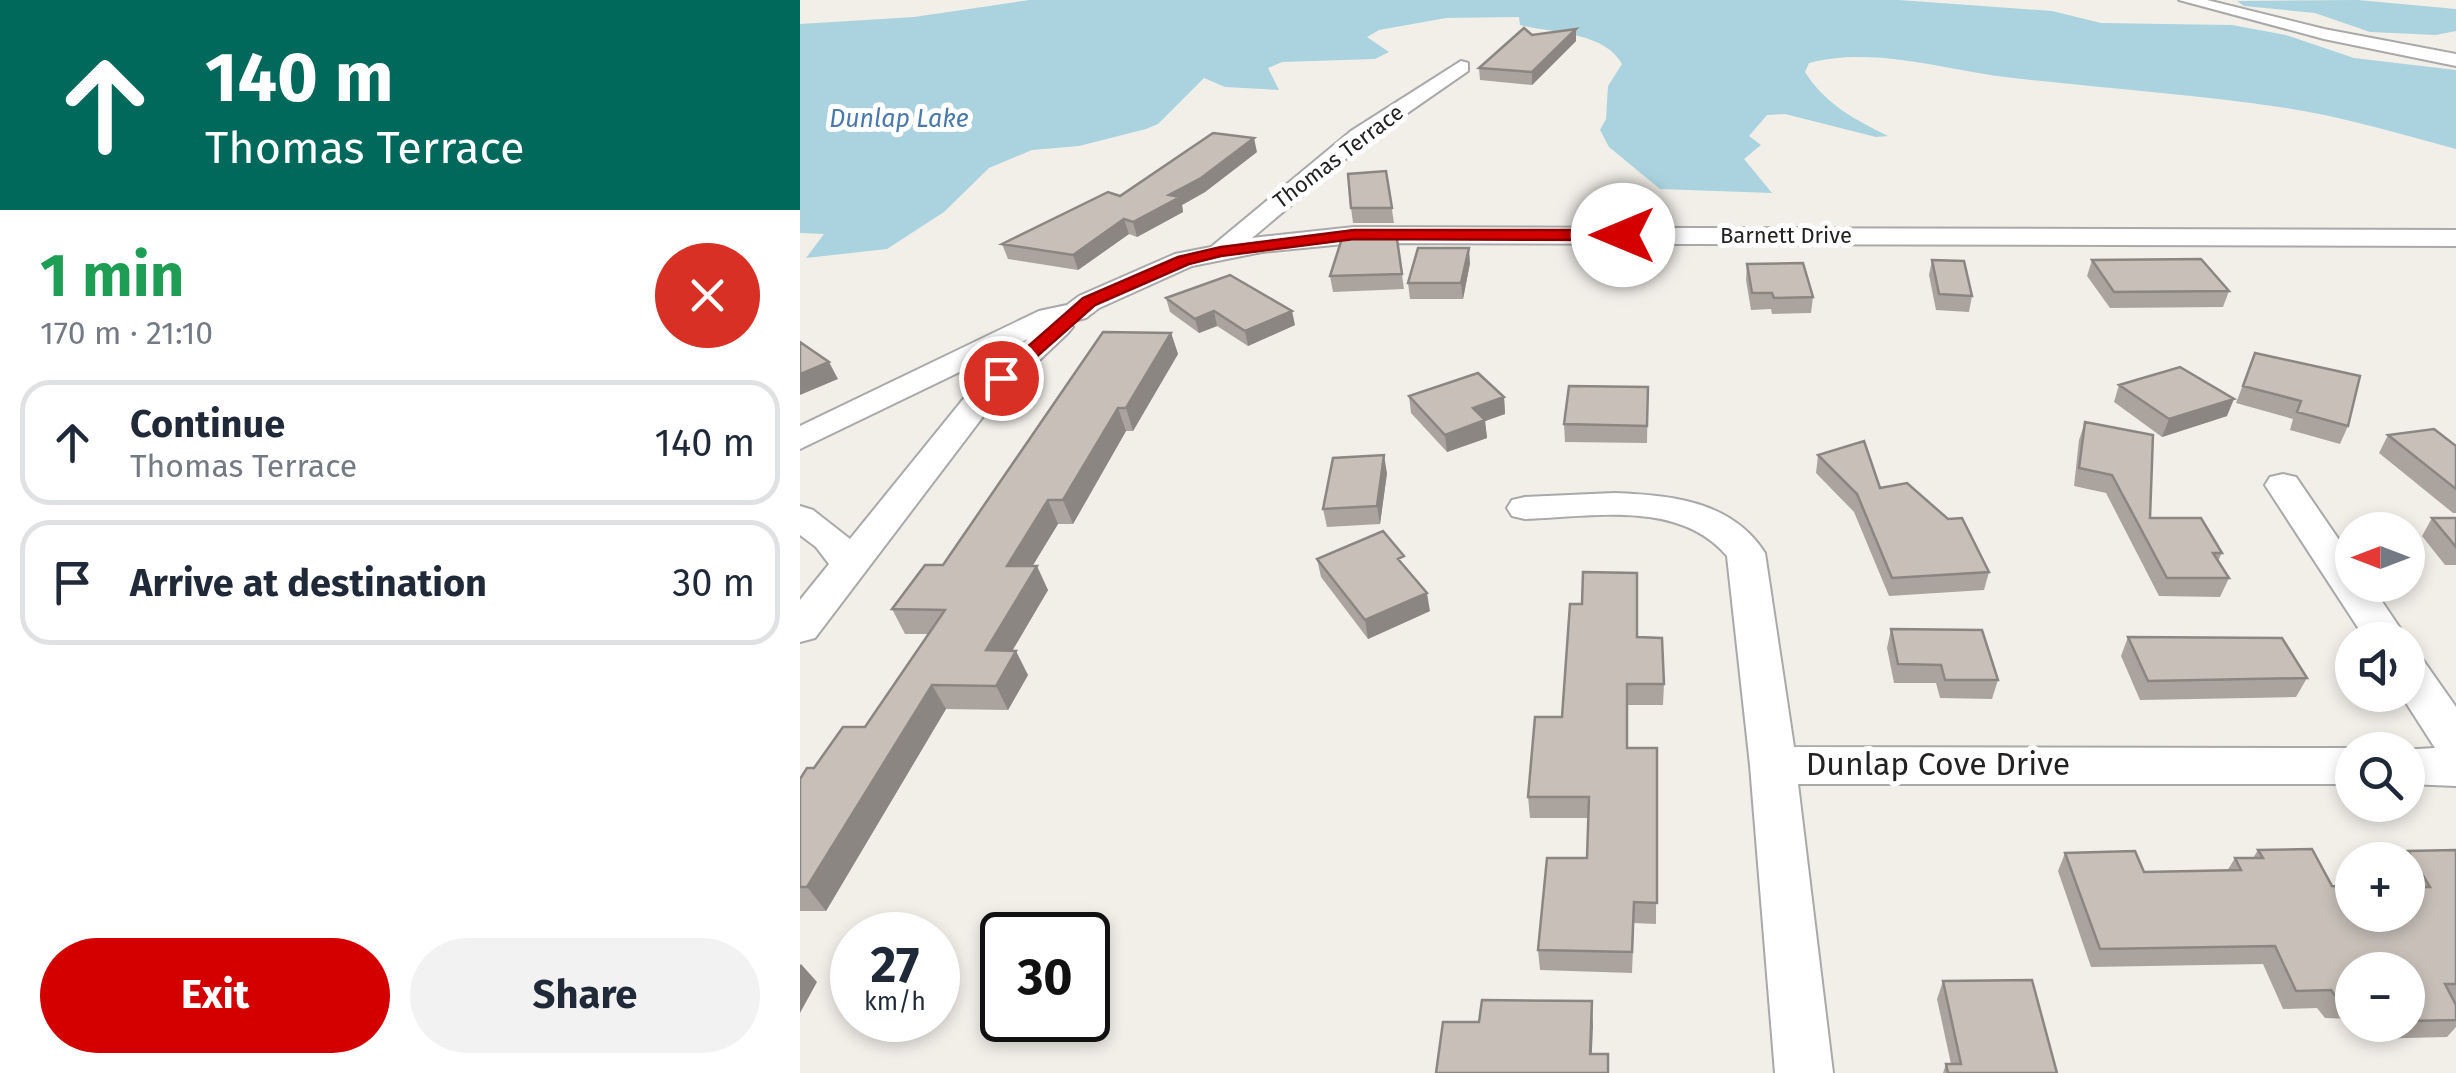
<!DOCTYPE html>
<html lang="en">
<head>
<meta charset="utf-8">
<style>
  :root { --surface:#fff; --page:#f2f2f3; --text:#1f2937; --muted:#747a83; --line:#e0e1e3; --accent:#d40000 }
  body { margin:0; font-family:"Fira Sans",sans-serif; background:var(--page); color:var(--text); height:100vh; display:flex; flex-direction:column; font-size:38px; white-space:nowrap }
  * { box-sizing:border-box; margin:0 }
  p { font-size:32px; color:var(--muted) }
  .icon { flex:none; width:55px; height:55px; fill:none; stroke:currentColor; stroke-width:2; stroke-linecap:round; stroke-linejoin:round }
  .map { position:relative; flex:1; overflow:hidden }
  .sheet { display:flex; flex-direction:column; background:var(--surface); width:800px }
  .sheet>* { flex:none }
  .guide { background:#00695c; color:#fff; overflow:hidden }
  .needle { width:65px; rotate:270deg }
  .tools { position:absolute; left:1535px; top:512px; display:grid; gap:20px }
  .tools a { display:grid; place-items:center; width:90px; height:90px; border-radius:50%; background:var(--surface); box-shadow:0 5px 15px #0003; font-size:50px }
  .speed { position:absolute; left:30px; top:912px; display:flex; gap:20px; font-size:50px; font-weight:700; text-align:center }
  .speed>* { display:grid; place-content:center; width:130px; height:130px; border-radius:50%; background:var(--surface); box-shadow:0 5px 15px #0003; line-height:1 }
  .speed small { font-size:25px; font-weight:400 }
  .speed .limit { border:5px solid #111; border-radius:15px; background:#fff; color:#111 }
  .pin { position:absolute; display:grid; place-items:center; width:85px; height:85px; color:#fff; margin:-42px; border:5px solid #fff; border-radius:50%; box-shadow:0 2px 10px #0007 }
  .me { position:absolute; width:110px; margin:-55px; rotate:270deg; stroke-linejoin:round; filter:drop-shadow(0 0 8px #0008) }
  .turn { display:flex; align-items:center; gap:35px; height:210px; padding:0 40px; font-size:45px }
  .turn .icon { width:130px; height:130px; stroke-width:2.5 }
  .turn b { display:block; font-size:70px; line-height:85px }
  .round { display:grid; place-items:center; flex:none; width:105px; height:105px; border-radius:52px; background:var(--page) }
  .headline { display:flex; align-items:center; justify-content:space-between; height:170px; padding:0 40px }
  h1 { font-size:60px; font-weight:700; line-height:75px; color:#1e9e55 }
  .primary-button { display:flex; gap:20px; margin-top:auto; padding:20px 40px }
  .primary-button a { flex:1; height:115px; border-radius:60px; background:var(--accent); color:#fff; font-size:40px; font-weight:700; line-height:115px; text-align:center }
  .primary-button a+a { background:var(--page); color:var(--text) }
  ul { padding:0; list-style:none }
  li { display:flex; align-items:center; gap:30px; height:125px; margin:0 20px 15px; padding:0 20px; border:5px solid var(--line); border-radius:30px }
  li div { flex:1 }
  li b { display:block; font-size:38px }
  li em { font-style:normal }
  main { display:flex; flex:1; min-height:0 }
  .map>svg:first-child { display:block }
  .water { fill:#aad3df }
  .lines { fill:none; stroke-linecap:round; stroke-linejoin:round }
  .street-casing { stroke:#a9a9a9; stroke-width:4 }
  .street { fill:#fff; fill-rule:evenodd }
  .wall { fill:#aba49e }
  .shaded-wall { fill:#8b8681 }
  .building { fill:#c7bfb8; stroke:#8b8681; stroke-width:2.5 }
  .route { fill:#d40000; stroke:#8a0000; stroke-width:2.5 }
  .labels { text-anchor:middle; stroke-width:10; stroke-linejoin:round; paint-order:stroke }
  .far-street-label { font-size:22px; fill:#222; stroke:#fff }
  .far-water-label { font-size:25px; font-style:italic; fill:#4a7aab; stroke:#fff }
  .near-street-label { font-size:32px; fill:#222; stroke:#fff }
</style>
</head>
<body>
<main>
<section class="sheet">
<div class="guide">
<div class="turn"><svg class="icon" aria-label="ahead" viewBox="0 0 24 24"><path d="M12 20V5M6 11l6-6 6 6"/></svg><div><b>140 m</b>Thomas Terrace</div></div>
</div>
<div class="headline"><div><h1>1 min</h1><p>170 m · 21:10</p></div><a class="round" style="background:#d93025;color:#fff"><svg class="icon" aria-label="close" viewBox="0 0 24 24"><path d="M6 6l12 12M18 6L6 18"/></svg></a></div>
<ul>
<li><svg class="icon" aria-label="ahead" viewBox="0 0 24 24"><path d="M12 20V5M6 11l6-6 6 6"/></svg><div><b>Continue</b><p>Thomas Terrace</p></div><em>140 m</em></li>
<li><svg class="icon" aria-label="arrive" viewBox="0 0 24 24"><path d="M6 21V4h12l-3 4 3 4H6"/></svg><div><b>Arrive at destination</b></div><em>30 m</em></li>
</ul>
<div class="primary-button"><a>Exit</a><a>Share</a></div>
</section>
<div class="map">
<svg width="1656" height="1073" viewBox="0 0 1656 1073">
  <rect width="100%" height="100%" fill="#f2efe9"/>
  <path class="water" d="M229 0H1099L1252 11 1301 23 1432 25 1486 35 1554 58 1656 70V149C1600 134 1544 117 1486 108 1393 94 1298 88 1205 77 1143 69 1071 46 1009 63L1005 72C1025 104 1054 119 1088 136L1076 137 985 114 967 115 949 136 961 145 944 159 972 193 860 189 809 147 800 130 806 119 808 86 822 64C805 32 753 33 720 25L719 17 646 18 579 30 567 37 589 52 575 59 482 62 468 68 479 90 425 87 404 78 358 124 346 129 279 146 232 150 189 168 144 212 87 249 6 258 24 234 0 233V24L114 17Z
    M1558 0 1656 9V31L1636 35 1570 32 1515 13 1444 6 1437 1Z"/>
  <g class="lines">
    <g class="street-casing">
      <path id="street" d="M1379 0H1407L1524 29 1656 54V66L1524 39Z
        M661 61 668 63V71L567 141 452 238 554 227 1656 230V246L554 243 462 252 392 266 299 308 286 318 269 322 273 327 268 333 191 406 15 638 0 642V600L29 564 16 547 0 535V506L13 510 50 539 169 392 228 339 0 449V426L239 311 267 305 279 296 375 254 411 247 551 131Z
        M1483 474 1496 477 1552 559V585H1571L1608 640H1566L1465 485 1470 477Z
        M814 493C871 495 932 501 965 553L994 747 1552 748 1560 750H1552V784H998L1033 1073H975L950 765 927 556C879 499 791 517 725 519L712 516 707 508 712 500 725 497Z
        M1608 655 1623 660 1656 707V786L1608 784V750H1600L1635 748 1601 695H1608Z"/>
    </g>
    <use href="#street" class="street"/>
  </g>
  <path class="wall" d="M732 35 776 41 732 85 680 80 679 68Z
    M457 152 405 192 382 205 383 212 337 237 329 234 278 270 208 259 202 244 320 196Z
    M586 171 594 223H553L551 208Z
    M596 232 604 289 533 292 530 276Z
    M1132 260 1172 296 1169 312 1136 310 1129 275Z
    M1292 260 1429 291 1423 307 1310 308 1287 276Z
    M670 263 663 299H610L608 283Z
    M947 264 1013 297 1011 313 972 314 971 309 951 310 946 280Z
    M366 298 495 325 448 346 417 326 399 333 370 312Z
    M371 333 378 354 333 431H326L273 524H258L232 566 248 590 212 651 228 675 208 710 146 709 26 911H0V779L65 727 129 634H105L92 609 143 565Z
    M1455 353 1548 426 1540 444 1490 430 1493 419 1436 403Z
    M1319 385 1427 416 1362 437 1314 402Z
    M848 387 847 443 765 442 764 424Z
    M609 396 704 397 705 414 685 421 687 438 647 452 611 413Z
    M1285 422 1350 518 1422 553 1418 561 1429 578 1420 597 1359 596 1306 493 1274 486 1279 440Z
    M1588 435 1656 446V513H1653L1579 453Z
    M1018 455 1080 488 1189 572 1184 590 1089 596 1054 512 1016 473Z
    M587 473 580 524 527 527 523 509Z
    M1632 518H1656V565H1645L1622 536Z
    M517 559 606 568 630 611 568 639 521 577Z
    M1091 629 1198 680 1192 699 1140 698 1136 683H1094L1087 648Z
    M837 637 864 684 863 705H827V748H857L856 924 834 923 832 973 740 970 738 950 787 858 788 818H730L728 797Z
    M1328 637 1507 678 1496 697 1340 700 1321 656Z
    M1458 850 1532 886 1608 915V860H1602L1608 851 1656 850V1002H1654L1656 1005V1027L1647 1037 1567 1039 1560 1025H1608V970H1552V1019L1525 1018 1517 1008 1483 1009 1463 964 1291 967 1258 871 1265 853 1344 872 1427 871 1435 858H1453Z
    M1143 981 1257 1073H1143L1146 1064H1151L1137 999Z"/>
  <path class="shaded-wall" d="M776 29V41L732 85V72Z
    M454 138 457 152 405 192 382 205 383 212 337 237 333 222 369 195Z
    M324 219 329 234 278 270 273 255Z
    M669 248 670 263 663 299 661 283Z
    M414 311 417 326 399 333 395 319Z
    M492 311 495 325 448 346 445 331Z
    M371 333 378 354 333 431 326 408Z
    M29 362 38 379 0 395V374Z
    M704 397 705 414 685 421 687 438 647 452 645 435 673 408Z
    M1434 399 1427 416 1362 437 1369 419Z
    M318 408 326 431 273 524 263 500Z
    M584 455 587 473 580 524 577 506Z
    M248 500 258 524 218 590 207 566Z
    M237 566 248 590 198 675 186 650Z
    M627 593 630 611 568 639 565 620Z
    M216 651 228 675 208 710 196 686Z
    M132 685 146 709 26 911 7 887Z
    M1 964 17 982 0 1013V965Z
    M792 1001 793 1026 791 1073 790 1054Z"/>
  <path class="building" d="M724 28 732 35 776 29 732 72 679 68Z
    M413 133 454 138 401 178 369 195 380 197 333 222 324 219 273 255 202 244 308 192 320 196Z
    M586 171 592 208H551L548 174Z
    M544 232H596L602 274 530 276Z
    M618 248H669L661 283H608Z
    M1401 259 1429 291 1314 292 1292 260Z
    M1132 260 1164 261 1172 296 1139 294Z
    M1003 263 1013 297 974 298 972 293H952L947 264Z
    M430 275 492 311 445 331 414 311 395 319 366 298Z
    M303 332 371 333 326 408H318L263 500H248L207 566H237L186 650 216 651 196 686 132 685 7 887H0V779L7 768H14L43 727H65L145 610 92 609 125 565H143Z
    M0 342 29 362 0 374Z
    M1455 353 1560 376 1548 426 1497 412 1501 401 1443 386Z
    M1380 367 1434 399 1369 419 1319 385Z
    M678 373 704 397 673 408 685 420 645 435 609 396Z
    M769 386 848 387 847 426 764 424Z
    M1285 422 1353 435 1350 518H1401L1422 553H1413L1429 578H1367L1312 475 1279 468Z
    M1634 429 1656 446V489L1588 435Z
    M1064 441 1080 488 1107 483 1148 519 1162 518 1189 572 1092 578 1057 494 1018 455Z
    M584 455 577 506 523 509 533 458Z
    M1632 518H1656V547Z
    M583 531 604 556 598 559 627 593 565 620 517 559Z
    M783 572 837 573V637L862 638 864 684H827V748H857V903L834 902 832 952 738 950 747 858H787L789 797H728L735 717H762L770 604H782Z
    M1091 629 1182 630 1198 680H1145L1141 665 1098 664Z
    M1328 637 1482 638 1507 678 1348 681Z
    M1512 849 1532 886 1552 887V915H1608V887H1630L1608 851 1656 850V984H1645L1656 1005V1020L1608 1021V970H1552V1001H1539L1531 990 1496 991 1475 946 1300 949 1265 853 1335 851 1344 872 1441 870 1435 858H1463L1458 850Z
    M1232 980 1257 1073H1148L1146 1064H1161L1143 981Z
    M682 1000 792 1001 790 1054H808V1073H636L643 1022H679Z"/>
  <path class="route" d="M554 230H823L831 235 823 240 554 239 421 256 389 264 295 305 208 382 201 383 192 378 283 298 378 257 421 247Z"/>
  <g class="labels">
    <g class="far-street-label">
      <text transform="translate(538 156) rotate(-37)" y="8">Thomas Terrace</text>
      <text x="986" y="243">Barnett Drive</text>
    </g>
    <g class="far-water-label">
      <text x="99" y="127">Dunlap Lake</text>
    </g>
    <g class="near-street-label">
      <text x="1138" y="775">Dunlap Cove Drive</text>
    </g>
  </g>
</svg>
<div class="tools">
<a><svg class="needle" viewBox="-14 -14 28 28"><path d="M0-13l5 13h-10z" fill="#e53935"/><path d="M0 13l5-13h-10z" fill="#747a83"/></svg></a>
<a><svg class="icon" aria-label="sound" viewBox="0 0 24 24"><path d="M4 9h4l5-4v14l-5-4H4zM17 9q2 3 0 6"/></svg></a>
<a><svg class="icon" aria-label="search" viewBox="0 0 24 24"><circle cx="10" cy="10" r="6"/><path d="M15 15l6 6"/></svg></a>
<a>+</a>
<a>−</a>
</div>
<div class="speed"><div>27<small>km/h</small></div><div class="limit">30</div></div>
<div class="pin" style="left:201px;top:378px;background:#d93025"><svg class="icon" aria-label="arrive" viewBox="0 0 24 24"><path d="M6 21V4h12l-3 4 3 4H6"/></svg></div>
<svg class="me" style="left:823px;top:235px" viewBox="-20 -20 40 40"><circle r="19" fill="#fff"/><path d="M0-13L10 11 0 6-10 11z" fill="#d40000"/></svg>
</div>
</main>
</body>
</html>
